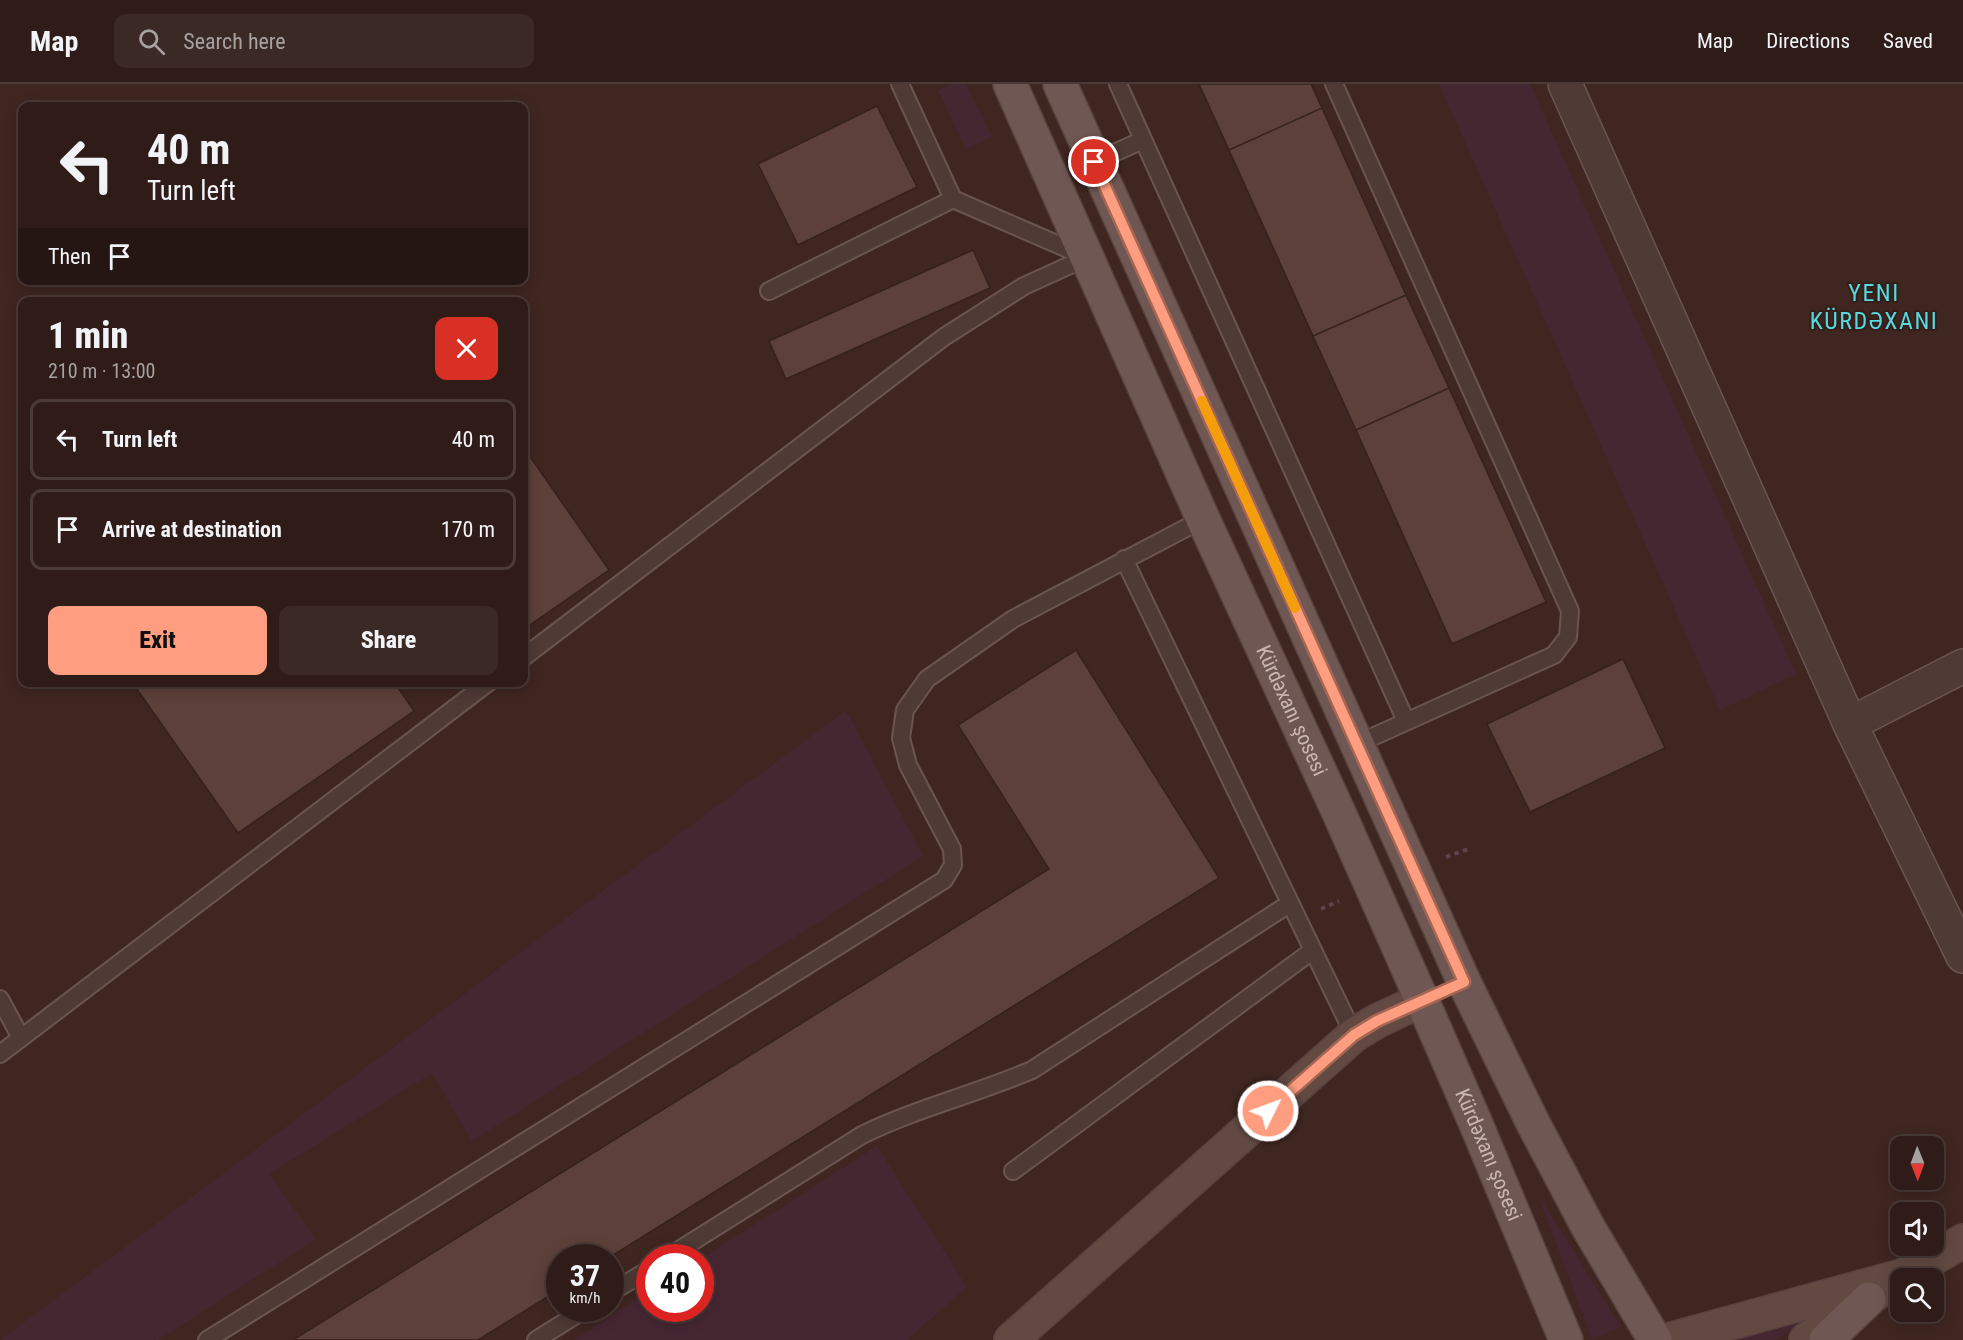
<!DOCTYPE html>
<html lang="en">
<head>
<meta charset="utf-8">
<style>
  :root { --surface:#2f1c19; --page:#3b2926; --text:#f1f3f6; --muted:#a7a1a2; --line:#4a3a38; --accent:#ff9d81 }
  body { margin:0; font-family:"Roboto Condensed",sans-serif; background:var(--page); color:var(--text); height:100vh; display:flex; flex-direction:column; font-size:22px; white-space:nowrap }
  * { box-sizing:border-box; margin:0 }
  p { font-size:20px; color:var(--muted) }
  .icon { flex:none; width:33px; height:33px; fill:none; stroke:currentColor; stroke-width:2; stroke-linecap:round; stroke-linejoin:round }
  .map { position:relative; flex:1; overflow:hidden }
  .side { position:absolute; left:18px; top:213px; width:510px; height:390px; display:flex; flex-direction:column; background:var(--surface); border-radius:12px; box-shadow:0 3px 15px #0003,0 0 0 2px var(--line) }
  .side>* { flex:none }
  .hud { position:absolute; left:18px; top:18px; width:510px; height:183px; border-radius:12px; box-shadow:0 3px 15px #0003,0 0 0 2px var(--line); background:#2f1c19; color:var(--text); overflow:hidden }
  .needle { width:39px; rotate:179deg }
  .buttons { position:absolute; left:1890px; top:1052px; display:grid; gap:12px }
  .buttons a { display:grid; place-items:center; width:54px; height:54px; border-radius:12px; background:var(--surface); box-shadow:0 3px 15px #0003,0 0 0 2px var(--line); font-size:30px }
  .speed { position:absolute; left:546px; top:1160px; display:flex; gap:12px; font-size:30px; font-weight:700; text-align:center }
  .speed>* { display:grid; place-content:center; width:78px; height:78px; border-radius:50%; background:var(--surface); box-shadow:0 3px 15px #0003,0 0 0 2px var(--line); line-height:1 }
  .speed small { font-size:15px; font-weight:400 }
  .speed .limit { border:9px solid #d22; background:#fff; color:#111 }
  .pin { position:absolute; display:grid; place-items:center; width:51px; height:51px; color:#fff; margin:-26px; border:3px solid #fff; border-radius:50%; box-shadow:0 2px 6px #0007 }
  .me { position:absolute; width:66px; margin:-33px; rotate:48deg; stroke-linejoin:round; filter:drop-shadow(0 0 4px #0008) }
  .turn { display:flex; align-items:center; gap:21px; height:126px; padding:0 30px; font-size:27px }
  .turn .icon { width:78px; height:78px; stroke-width:2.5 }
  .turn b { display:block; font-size:42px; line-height:51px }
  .then { display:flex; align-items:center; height:57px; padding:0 30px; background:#0003; gap:12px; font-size:22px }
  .round { display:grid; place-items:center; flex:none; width:63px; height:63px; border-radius:12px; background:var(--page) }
  .headline { display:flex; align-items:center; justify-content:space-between; height:102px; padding:0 30px }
  h1 { font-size:36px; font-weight:800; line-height:45px }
  .button { display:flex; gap:12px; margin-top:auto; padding:12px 30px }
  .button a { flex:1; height:69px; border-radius:12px; background:var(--accent); color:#111; font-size:24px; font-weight:800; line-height:69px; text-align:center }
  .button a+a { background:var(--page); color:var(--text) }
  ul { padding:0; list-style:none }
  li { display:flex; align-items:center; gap:18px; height:81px; margin:0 12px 9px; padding:0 18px; border:3px solid var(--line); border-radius:12px }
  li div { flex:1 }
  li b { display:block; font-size:22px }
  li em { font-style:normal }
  header { display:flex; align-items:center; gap:36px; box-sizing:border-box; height:84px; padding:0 30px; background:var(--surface); border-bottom:2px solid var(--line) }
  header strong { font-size:28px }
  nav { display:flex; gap:33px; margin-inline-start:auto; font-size:21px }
  .search { width:420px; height:54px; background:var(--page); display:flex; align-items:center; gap:15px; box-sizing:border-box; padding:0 21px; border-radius:12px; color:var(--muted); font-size:22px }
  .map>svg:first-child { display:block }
  .green { fill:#452732 }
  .building { fill:#5d403a; stroke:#36211c; stroke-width:1.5 }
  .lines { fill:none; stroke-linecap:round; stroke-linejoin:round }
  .lane-casing { stroke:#6a5550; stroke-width:20 }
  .street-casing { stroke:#6a5550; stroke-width:36 }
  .secondary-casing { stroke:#58433e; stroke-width:36 }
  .primary-casing { stroke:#58433e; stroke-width:36 }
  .path { stroke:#5f434b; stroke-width:4; stroke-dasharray:4.5 4.5; stroke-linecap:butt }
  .lane { stroke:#4f3a35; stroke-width:16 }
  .street { stroke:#4f3a35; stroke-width:33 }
  .secondary { stroke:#624a43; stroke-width:33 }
  .primary { stroke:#6f5853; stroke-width:33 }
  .route-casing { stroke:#a66654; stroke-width:15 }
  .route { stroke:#ff9d81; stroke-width:10 }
  .slow { stroke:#f59e0b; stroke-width:10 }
  .labels { text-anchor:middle; stroke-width:4.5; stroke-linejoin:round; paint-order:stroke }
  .street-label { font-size:21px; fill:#cab6b1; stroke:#341f1a }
  .quarter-label { font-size:24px; letter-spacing:1.5px; fill:#57dadf; stroke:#341f1a }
</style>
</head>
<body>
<header>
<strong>Map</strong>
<div class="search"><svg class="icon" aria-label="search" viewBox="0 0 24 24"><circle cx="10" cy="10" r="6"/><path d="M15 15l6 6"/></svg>Search here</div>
<nav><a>Map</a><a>Directions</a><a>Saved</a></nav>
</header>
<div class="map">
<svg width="1963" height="1256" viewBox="0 0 1963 1256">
  <rect width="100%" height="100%" fill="#3f2621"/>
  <path class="green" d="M952 0H966L992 53 966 65 938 6Z
    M1439 0H1530L1796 590 1720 626Z
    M846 626 923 772 472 1057 432 989 269 1090 316 1155 158 1256H0Z
    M877 1062 967 1203 907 1256H574L649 1207 650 1224H700L701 1175Z
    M1538 1110 1621 1243 1592 1256Z
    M1808 1235 1775 1256H1730Z"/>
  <path class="building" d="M1199 0H1311L1322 24 1229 66Z
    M877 22 917 103 798 161 758 80Z
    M1322 24 1406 211 1313 252 1229 66Z
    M973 166 990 204 786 295 769 257Z
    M1406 211 1449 304 1356 346 1313 252Z
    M1449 304 1546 518 1452 560 1356 346Z
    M524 364 609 486 524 545Z
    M1076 566 1219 794 610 1173H560V1205L478 1256H293L1049 785 958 641Z
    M1623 575 1665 664 1530 728 1487 640Z
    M132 598H394L414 627 238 749Z"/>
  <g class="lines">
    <g class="lane-casing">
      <path id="lane" d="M900 0 953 115 1084 172
        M1118 0 1406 637
        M1334 0 1570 527 1568 553 1554 571 1357 660
        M1094 78 1143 56
        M769 207 953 115
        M1124 475 1354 951
        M524 573 944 253 1024 202 1088 173
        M0 915 21 954
        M0 970 489 598
        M1013 1087 1312 867
        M668 1173 862 1051C917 1024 976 1010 1032 986L1289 820
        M610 1209 650 1185
        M207 1256 944 796 953 781 952 765 908 681 901 654 905 626 927 595 1013 535 1203 435
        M536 1256 587 1224"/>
    </g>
    <g class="street-casing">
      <path id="street" d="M1565 0 1850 640 1963 872
        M1850 640 1963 582"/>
    </g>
    <g class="secondary-casing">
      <path id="secondary" d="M1011 1256 1354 951 1377 937 1422 916
        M1668 1256 1902 1192
        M1806 1256 1902 1192 1963 1157"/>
    </g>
    <g class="primary-casing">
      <g id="primary">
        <path id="s1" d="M1010 0 1203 435 1339 729 1422 916 1476 1040 1566 1256"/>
        <path d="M1060 0 1464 898 1534 1041 1588 1143 1655 1256"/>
        <path d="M1826 1256 1869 1215"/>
      </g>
    </g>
    <path class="path" d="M1446 773 1471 764
      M1321 825 1339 817"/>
    <use href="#lane" class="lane"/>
    <use href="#street" class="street"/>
    <use href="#secondary" class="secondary"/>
    <use href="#primary" class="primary"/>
  </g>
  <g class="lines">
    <g class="route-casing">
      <path id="route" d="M1094 78 1464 898 1377 937 1354 951 1268 1027"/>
    </g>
    <use href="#route" class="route"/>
    <path class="slow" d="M1202 317 1295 524"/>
  </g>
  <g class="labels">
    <g class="street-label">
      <text dy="7" stroke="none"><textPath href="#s1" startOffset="687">Kürdəxanı şosesi</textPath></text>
      <text dy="7" stroke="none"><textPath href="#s1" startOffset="1173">Kürdəxanı şosesi</textPath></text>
    </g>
    <g class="quarter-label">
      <text x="1874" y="217">YENI<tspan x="1874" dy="28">KÜRDƏXANI</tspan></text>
    </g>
  </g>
</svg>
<div class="buttons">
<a><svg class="needle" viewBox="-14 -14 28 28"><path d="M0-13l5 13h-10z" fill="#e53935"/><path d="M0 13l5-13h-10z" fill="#a7a1a2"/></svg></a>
<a><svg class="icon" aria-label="sound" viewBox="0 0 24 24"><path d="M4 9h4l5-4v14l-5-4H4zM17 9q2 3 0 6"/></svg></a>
<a><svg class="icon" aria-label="search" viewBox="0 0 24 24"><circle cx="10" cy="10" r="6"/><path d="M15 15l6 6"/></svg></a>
</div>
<div class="speed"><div>37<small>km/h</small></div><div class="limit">40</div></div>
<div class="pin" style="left:1094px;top:78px;background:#d93025"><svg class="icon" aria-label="arrive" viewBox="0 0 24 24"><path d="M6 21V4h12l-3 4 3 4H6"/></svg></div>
<svg class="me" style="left:1268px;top:1027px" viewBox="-20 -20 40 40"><circle r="17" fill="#ff9d81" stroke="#fff" stroke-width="3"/><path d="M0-11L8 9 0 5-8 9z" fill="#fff"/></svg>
<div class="hud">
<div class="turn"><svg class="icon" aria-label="left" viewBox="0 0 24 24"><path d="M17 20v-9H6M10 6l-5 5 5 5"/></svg><div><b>40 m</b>Turn left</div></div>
<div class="then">Then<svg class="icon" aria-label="arrive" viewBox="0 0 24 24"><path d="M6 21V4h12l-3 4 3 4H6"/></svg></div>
</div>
<section class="side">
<div class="headline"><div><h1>1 min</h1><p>210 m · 13:00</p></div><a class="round" style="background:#d93025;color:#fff"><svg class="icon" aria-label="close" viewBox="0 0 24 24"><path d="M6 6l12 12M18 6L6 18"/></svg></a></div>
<ul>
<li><svg class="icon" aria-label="left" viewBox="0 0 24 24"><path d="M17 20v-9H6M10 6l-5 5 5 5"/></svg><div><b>Turn left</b></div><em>40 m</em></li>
<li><svg class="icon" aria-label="arrive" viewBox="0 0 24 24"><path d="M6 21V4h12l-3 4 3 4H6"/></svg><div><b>Arrive at destination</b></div><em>170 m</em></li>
</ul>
<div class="button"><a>Exit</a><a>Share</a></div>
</section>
</div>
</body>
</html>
